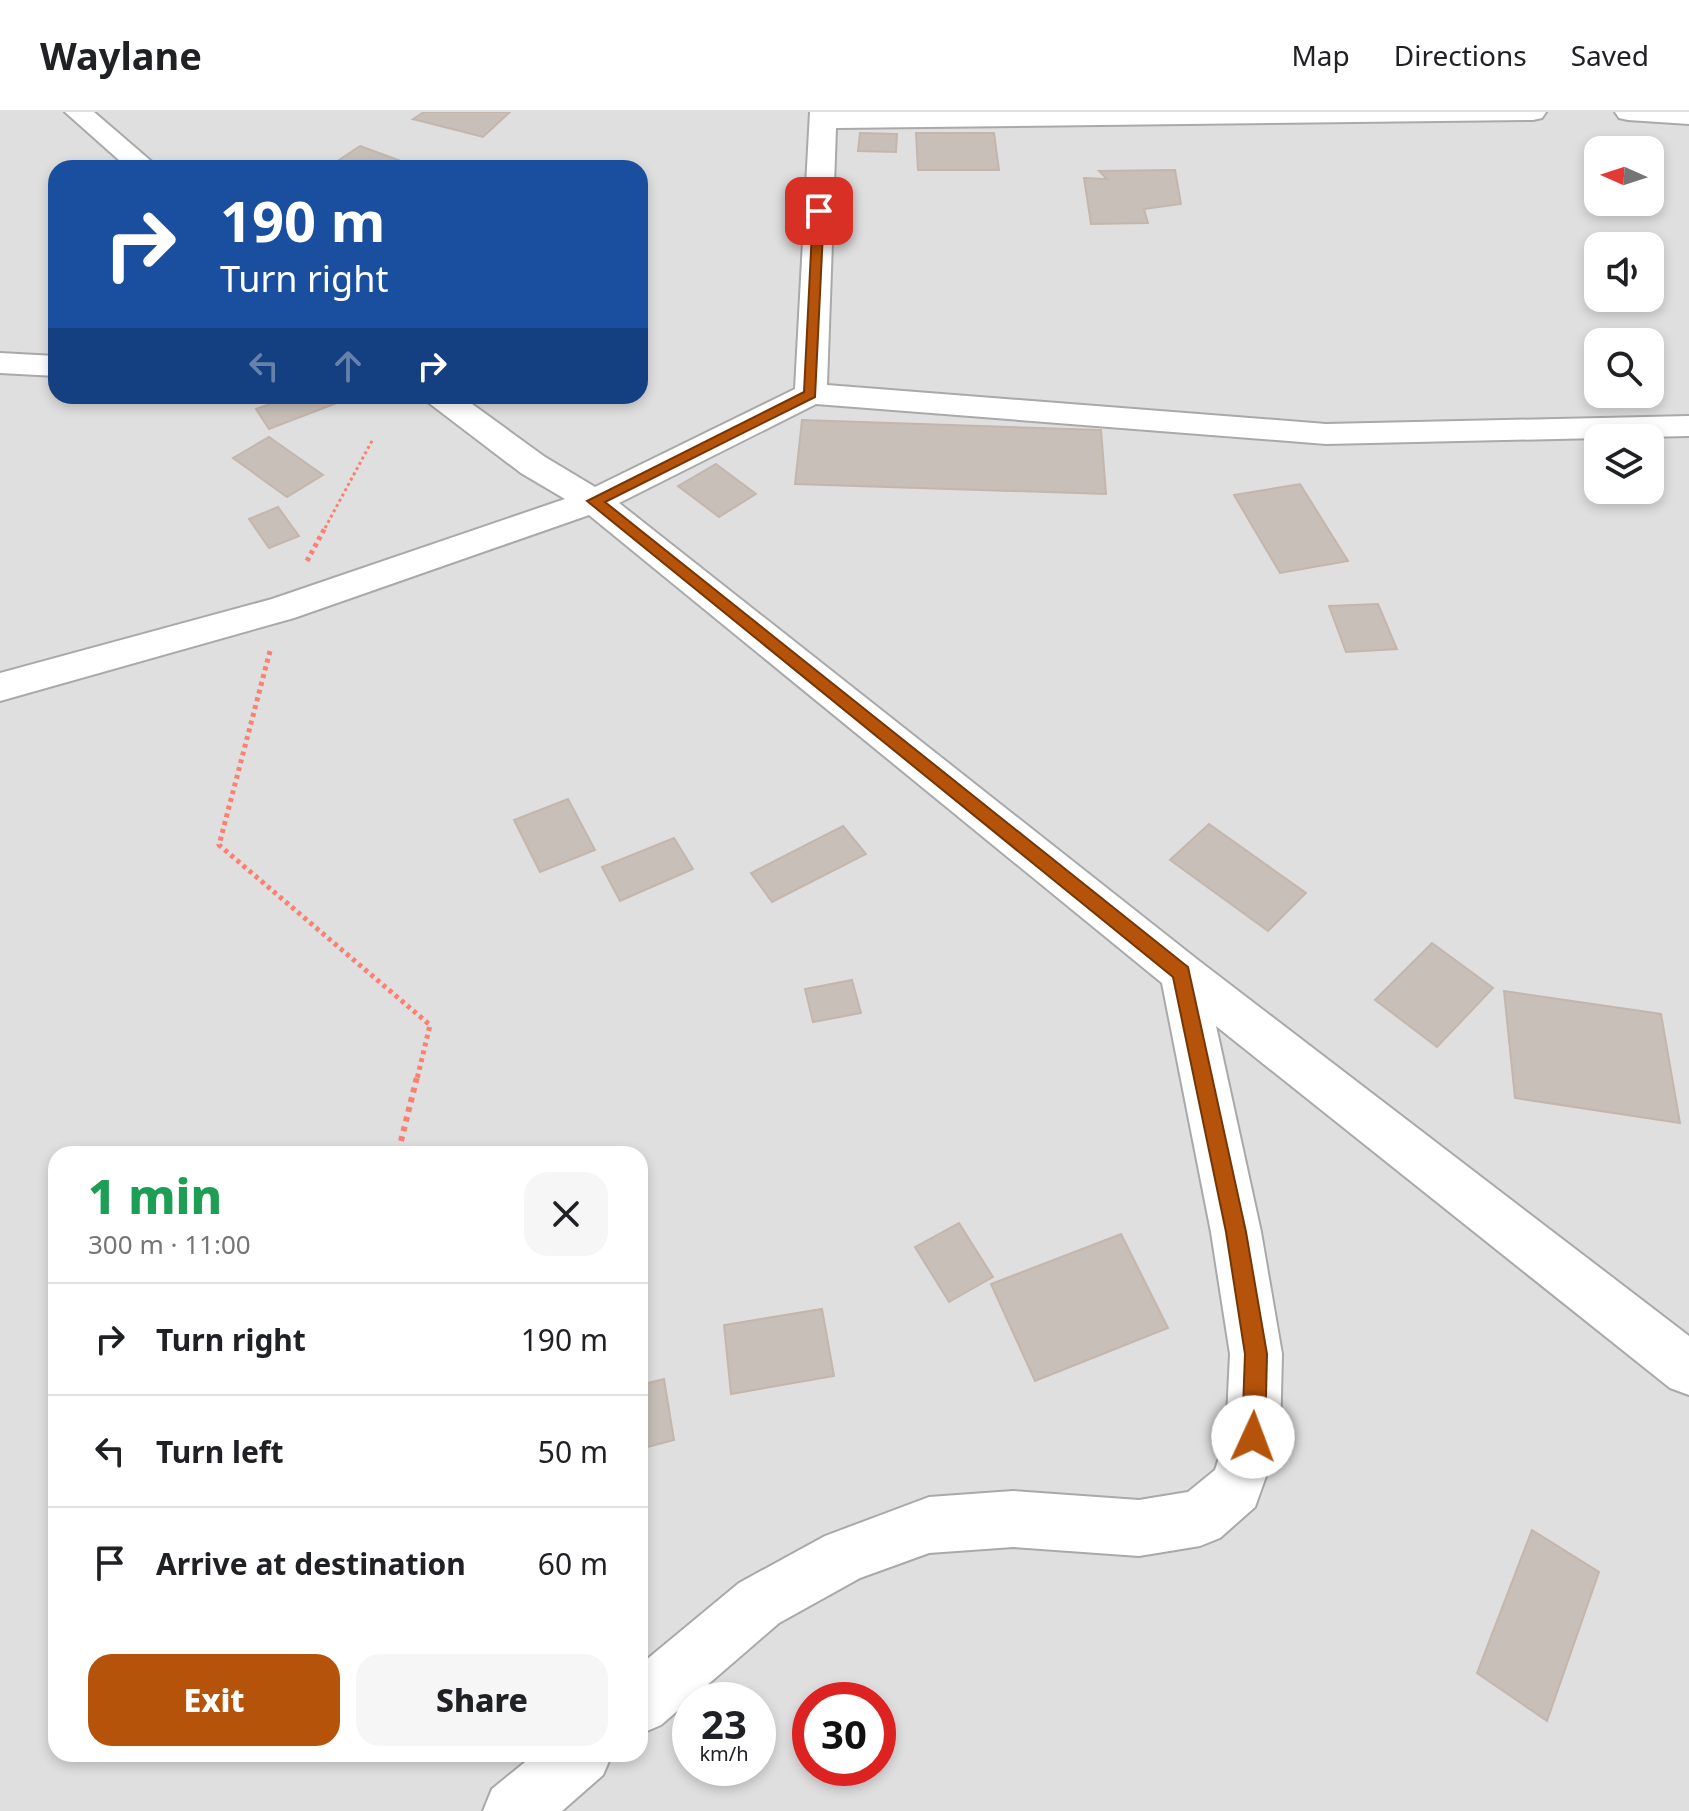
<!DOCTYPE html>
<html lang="en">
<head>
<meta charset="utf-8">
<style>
  :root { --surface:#fff; --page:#f6f6f6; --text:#202124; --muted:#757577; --line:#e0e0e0; --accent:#b45309 }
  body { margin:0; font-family:"Noto Sans",sans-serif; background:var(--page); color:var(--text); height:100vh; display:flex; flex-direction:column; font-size:30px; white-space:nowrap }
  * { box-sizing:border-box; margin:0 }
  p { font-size:26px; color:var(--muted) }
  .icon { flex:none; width:44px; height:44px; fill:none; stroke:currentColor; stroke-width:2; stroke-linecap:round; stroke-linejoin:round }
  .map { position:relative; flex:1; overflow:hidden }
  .side { position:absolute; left:48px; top:1034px; width:600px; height:616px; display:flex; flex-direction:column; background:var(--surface); border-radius:24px; box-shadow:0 4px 12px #0003 }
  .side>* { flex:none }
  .guide { position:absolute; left:48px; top:48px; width:600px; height:244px; border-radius:24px; box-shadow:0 4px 12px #0003; background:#1a4fa0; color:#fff; overflow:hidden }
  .needle { width:52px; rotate:273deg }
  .tools { position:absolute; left:1584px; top:24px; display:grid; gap:16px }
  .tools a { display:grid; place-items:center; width:80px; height:80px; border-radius:16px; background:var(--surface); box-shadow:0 4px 12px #0003; font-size:40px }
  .speed { position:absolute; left:672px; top:1570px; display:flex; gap:16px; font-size:40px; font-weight:700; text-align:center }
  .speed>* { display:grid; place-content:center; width:104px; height:104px; border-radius:50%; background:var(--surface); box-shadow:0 4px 12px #0003; line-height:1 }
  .speed small { font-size:20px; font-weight:400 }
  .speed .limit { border:12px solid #d22; background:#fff; color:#111 }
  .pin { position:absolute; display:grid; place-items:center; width:68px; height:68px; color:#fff; margin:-34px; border-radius:16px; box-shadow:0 4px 12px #0006 }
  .me { position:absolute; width:88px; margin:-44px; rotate:2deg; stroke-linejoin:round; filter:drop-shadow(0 0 6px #0008) }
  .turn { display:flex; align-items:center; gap:28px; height:168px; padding:0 40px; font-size:36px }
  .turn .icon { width:104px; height:104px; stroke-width:2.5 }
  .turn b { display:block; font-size:56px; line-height:68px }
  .lanes { display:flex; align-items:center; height:76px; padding:0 40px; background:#0003; justify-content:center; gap:40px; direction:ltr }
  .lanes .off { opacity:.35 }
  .round { display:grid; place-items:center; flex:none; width:84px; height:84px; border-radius:24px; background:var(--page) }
  .head { display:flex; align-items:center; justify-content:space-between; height:136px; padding:0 40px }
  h1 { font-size:48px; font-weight:800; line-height:60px; color:#1e9e55 }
  .action { display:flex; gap:16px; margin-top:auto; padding:16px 40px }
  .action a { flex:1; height:92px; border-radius:24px; background:var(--accent); color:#fff; font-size:32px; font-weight:800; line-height:92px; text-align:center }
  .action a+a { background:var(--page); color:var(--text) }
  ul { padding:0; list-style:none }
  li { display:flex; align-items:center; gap:24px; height:112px; padding:0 40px; border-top:2px solid var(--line) }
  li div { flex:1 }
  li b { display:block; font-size:30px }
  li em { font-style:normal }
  header { display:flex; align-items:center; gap:48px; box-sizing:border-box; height:112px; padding:0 40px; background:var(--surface); border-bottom:2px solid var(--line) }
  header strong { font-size:38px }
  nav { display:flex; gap:44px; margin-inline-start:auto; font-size:28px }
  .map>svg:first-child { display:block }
  .residential { fill:#e0dfdf; fill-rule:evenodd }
  .building { fill:#c7bfb8; stroke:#c4b6ab; stroke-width:2 }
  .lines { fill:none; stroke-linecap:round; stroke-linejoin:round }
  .minor-casing { stroke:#a9a9a9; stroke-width:4 }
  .path-far2 { stroke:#fa8072; stroke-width:3; stroke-dasharray:3 3; stroke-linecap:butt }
  .path-far1 { stroke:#fa8072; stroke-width:5; stroke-dasharray:4 4; stroke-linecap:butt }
  .path { stroke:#fa8072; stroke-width:6; stroke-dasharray:5 5; stroke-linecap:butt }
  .minor { fill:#fff; fill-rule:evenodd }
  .route { fill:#b45309; stroke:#753606; stroke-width:2 }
</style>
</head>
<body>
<header>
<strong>Waylane</strong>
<nav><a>Map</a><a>Directions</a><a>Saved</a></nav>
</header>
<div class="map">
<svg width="1689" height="1699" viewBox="0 0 1689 1699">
  <rect width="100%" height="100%" fill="#f2efe9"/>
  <path class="residential" d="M0 0H1689V1699H0ZM1598 38H1650V90H1598ZM56 56H640V284H56ZM1598 134H1650V186H1598ZM1598 230H1650V282H1598ZM1598 326H1650V378H1598ZM56 1042H640V1642H56ZM690 1588H758V1656H690ZM810 1588H878V1656H810Z"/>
  <path class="building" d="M424 0H510L483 25 413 7Z
    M860 21 897 22 896 40 858 39Z
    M916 21H994L999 58H918Z
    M360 34 417 55 327 56Z
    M1175 58 1181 92 1144 97 1148 111 1091 112 1084 66 1107 67 1099 59Z
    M292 284H355L269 317 256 297Z
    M802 308 1101 318 1106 382 795 372Z
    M269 325 323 363 287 385 233 346Z
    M716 352 756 382 719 405 678 374Z
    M1300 372 1348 449 1280 461 1234 383Z
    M278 395 299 424 269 436 249 407Z
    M1378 492 1397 537 1346 540 1329 494Z
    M568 687 595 738 540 760 514 708Z
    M1209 712 1306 781 1268 819 1170 748Z
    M843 714 866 742 772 790 751 761Z
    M674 726 693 757 620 789 602 755Z
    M1432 831 1493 876 1437 935 1375 888Z
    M852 868 861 901 813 910 805 877Z
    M1504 879 1661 902 1680 1011 1515 986Z
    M959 1111 993 1165 949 1190 915 1135Z
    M1121 1122 1168 1216 1035 1269 991 1172Z
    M822 1197 834 1264 731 1282 724 1213Z
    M664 1267 674 1328 640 1337V1273Z
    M1532 1418 1599 1460 1547 1609 1477 1561Z"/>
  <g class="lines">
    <g class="minor-casing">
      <path id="minor" d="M65 0H94L159 56H128Z
        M810 0H1546L1542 6 1533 8 836 16 827 273 1326 312 1689 304V324L1326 332 816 292 619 391 1198 848 1689 1224V1283L1670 1276 1216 914 1261 1120 1282 1242 1280 1325 1255 1395 1220 1426 1200 1434 1139 1444 1013 1435 929 1441 860 1466 779 1511 661 1613 640 1622V1553L739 1471 825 1424 929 1385 1013 1379 1139 1388 1188 1380 1215 1358 1226 1325 1230 1242 1211 1120 1162 871 589 403 294 506 0 589V561L272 487 565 387 521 361 429 291 424 284H461L545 345 595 375 795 277Z
        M1615 0H1689V12L1628 8 1619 6Z
        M0 241 56 244V264L0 261Z
        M535 1642H612L603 1663 562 1699H483L492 1677Z"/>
    </g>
    <path class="path-far2" d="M325 416 373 327"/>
    <path class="path-far1" d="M307 449 326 414
      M270 539 219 733 430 913 417 967"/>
    <path class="path" d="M401 1029 417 965"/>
    <use href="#minor" class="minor"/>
  </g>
  <path class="route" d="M819 95 824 99 815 285 605 390 1188 855 1246 1120 1267 1242 1265 1325 1261 1333 1253 1336 1246 1333 1242 1325 1245 1242 1226 1120 1173 865 587 389 804 280 813 99Z"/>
</svg>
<div class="tools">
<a><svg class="needle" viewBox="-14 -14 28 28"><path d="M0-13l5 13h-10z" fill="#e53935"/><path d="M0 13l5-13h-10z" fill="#757577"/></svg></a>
<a><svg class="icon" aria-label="sound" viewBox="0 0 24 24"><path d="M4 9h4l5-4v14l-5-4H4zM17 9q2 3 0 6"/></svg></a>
<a><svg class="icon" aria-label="search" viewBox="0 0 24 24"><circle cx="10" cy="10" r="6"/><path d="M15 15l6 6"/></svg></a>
<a><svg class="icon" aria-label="layers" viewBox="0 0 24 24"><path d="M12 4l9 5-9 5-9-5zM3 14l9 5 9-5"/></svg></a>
</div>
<div class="speed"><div>23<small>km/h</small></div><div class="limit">30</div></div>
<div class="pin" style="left:819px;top:99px;background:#d93025"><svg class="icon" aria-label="arrive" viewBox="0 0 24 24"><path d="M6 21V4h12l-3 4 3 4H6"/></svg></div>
<svg class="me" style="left:1253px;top:1325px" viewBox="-20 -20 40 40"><circle r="19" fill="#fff"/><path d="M0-13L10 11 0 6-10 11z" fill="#b45309"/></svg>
<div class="guide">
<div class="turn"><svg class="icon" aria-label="right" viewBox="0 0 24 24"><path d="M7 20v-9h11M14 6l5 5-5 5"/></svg><div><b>190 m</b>Turn right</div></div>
<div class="lanes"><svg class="icon off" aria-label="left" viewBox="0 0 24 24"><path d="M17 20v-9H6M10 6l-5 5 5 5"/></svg><svg class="icon off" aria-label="ahead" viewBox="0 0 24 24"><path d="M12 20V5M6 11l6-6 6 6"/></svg><svg class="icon" aria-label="right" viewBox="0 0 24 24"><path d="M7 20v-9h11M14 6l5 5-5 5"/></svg></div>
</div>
<section class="side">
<div class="head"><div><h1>1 min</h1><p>300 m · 11:00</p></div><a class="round"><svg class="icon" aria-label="close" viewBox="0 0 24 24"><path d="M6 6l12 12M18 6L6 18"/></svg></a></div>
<ul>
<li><svg class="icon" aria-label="right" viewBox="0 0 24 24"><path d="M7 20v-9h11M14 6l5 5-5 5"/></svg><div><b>Turn right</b></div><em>190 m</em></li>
<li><svg class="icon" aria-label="left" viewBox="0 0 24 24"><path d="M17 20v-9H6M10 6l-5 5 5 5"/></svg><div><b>Turn left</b></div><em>50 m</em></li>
<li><svg class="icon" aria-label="arrive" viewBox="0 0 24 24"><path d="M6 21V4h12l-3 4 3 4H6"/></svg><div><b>Arrive at destination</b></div><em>60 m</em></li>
</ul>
<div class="action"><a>Exit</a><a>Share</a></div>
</section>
</div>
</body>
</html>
